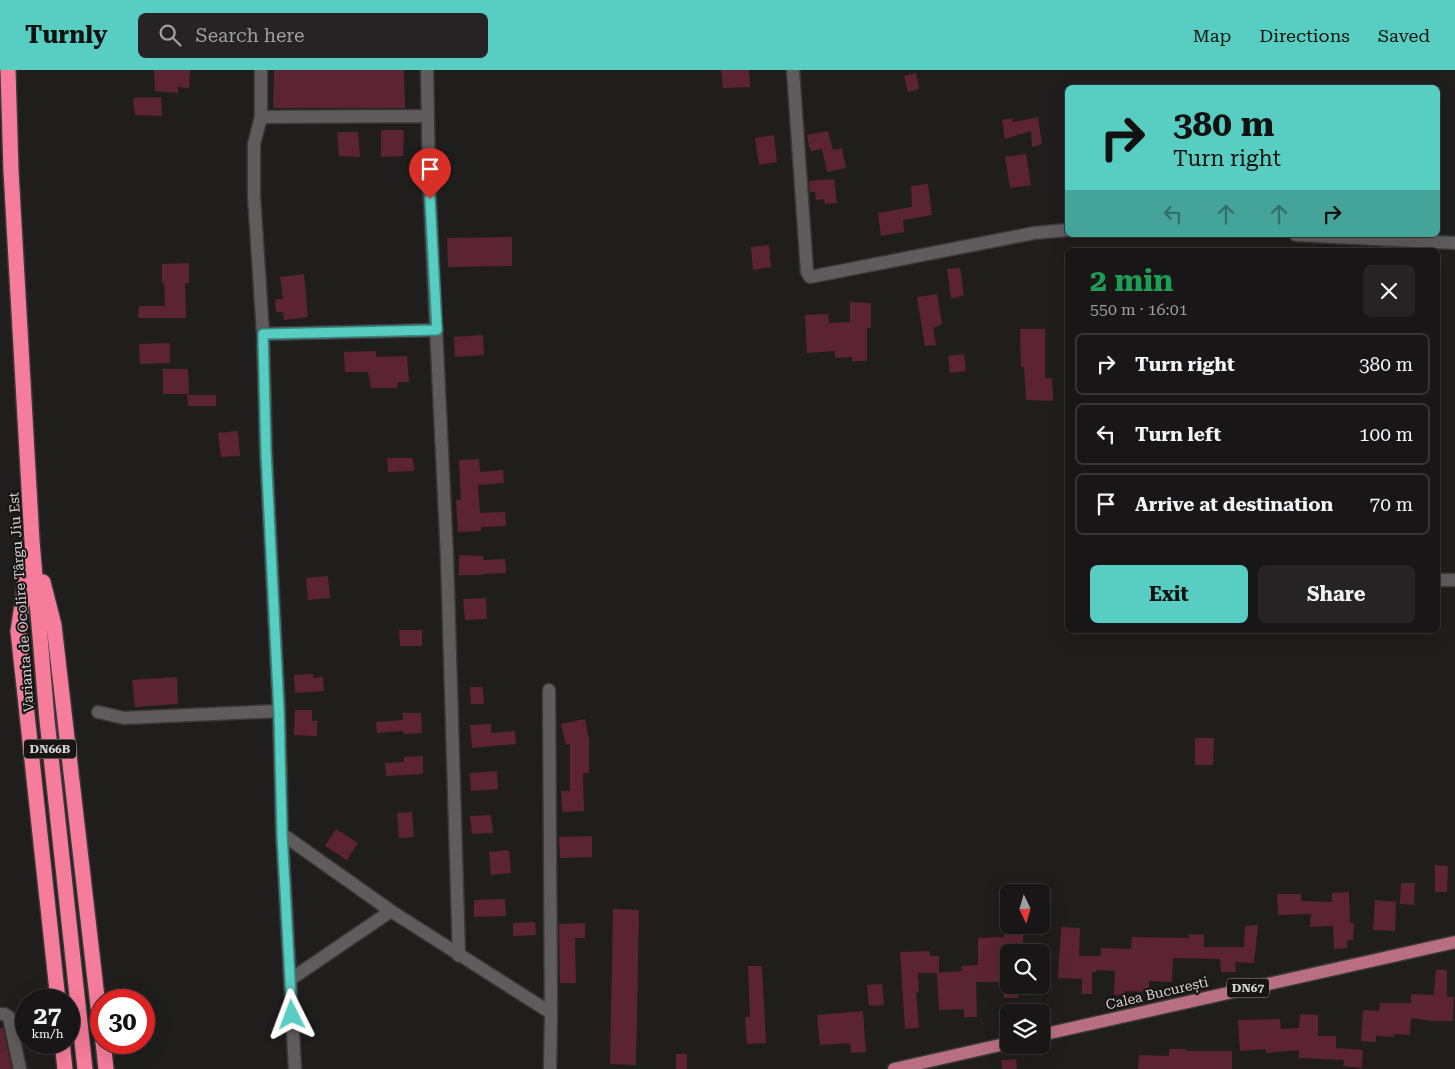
<!DOCTYPE html>
<html lang="en">
<head>
<meta charset="utf-8">
<style>
  :root { --surface:#181616; --page:#252323; --text:#f1f3f6; --muted:#9f9fa1; --line:#363535; --accent:#57cec1 }
  body { margin:0; font-family:"Roboto Serif",serif; background:var(--page); color:var(--text); height:100vh; display:flex; flex-direction:column; font-size:19px; white-space:nowrap }
  * { box-sizing:border-box; margin:0 }
  p { font-size:16px; color:var(--muted) }
  .icon { flex:none; width:28px; height:28px; fill:none; stroke:currentColor; stroke-width:2; stroke-linecap:round; stroke-linejoin:round }
  .map { position:relative; flex:1; overflow:hidden }
  .drawer { position:absolute; left:1065px; top:178px; width:375px; height:385px; display:flex; flex-direction:column; background:var(--surface); border-radius:8px; box-shadow:0 5px 20px #0002,0 0 0 1px var(--line) }
  .drawer>* { flex:none }
  .banner { position:absolute; left:1065px; top:15px; width:375px; height:152px; border-radius:8px; box-shadow:0 5px 20px #0002,0 0 0 1px var(--line); background:#57cec1; color:#111; overflow:hidden }
  .needle { width:32px; rotate:175deg }
  .tools { position:absolute; left:1000px; top:814px; display:grid; gap:10px }
  .tools a { display:grid; place-items:center; width:50px; height:50px; border-radius:8px; background:var(--surface); box-shadow:0 5px 20px #0002,0 0 0 1px var(--line); font-size:25px }
  .speed { position:absolute; left:15px; top:919px; display:flex; gap:10px; font-size:25px; font-weight:700; text-align:center }
  .speed>* { display:grid; place-content:center; width:65px; height:65px; border-radius:50%; background:var(--surface); box-shadow:0 5px 20px #0002,0 0 0 1px var(--line); line-height:1 }
  .speed small { font-size:12px; font-weight:400 }
  .speed .limit { border:8px solid #d22; background:#fff; color:#111 }
  .pin { position:absolute; display:grid; place-items:center; width:42px; height:42px; color:#fff; margin:-51px -21px; border-radius:50% 50% 50% 0; rotate:-45deg; box-shadow:0 0 5px #0007 }
  .pin .icon { rotate:45deg }
  .me { position:absolute; width:55px; margin:-28px; rotate:357deg; stroke-linejoin:round; filter:drop-shadow(0 0 4px #0008) }
  .turn { display:flex; align-items:center; gap:18px; height:105px; padding:0 25px; font-size:22px }
  .turn .icon { width:65px; height:65px; stroke-width:2.5 }
  .turn b { display:block; font-size:35px; line-height:42px }
  .lanes { display:flex; align-items:center; height:48px; padding:0 25px; background:#0003; justify-content:center; gap:25px; direction:ltr }
  .lanes .off { opacity:.35 }
  .round { display:grid; place-items:center; flex:none; width:52px; height:52px; border-radius:8px; background:var(--page) }
  .summary { display:flex; align-items:center; justify-content:space-between; height:85px; padding:0 25px }
  h1 { font-size:30px; font-weight:700; line-height:38px; color:#1e9e55 }
  .action { display:flex; gap:10px; margin-top:auto; padding:10px 25px }
  .action a { flex:1; height:58px; border-radius:8px; background:var(--accent); color:#111; font-size:20px; font-weight:700; line-height:58px; text-align:center }
  .action a+a { background:var(--page); color:var(--text) }
  ul { padding:0; list-style:none }
  li { display:flex; align-items:center; gap:15px; height:62px; margin:0 10px 8px; padding:0 15px; border:2px solid var(--line); border-radius:8px }
  li div { flex:1 }
  li b { display:block; font-size:19px }
  li em { font-style:normal }
  header { display:flex; align-items:center; gap:30px; box-sizing:border-box; height:70px; padding:0 25px; background:var(--accent); color:#111 }
  header strong { font-size:24px }
  nav { display:flex; gap:28px; margin-inline-start:auto; font-size:18px }
  .search { width:350px; height:45px; background:var(--page); display:flex; align-items:center; gap:12px; box-sizing:border-box; padding:0 18px; border-radius:8px; color:var(--muted); font-size:19px }
  .map>svg:first-child { display:block }
  .building { fill:#5c2433 }
  .lines { fill:none; stroke-linecap:round; stroke-linejoin:round }
  .minor-casing { stroke:#3a3838; stroke-width:15 }
  .major-casing { stroke:#3a3838; stroke-width:15 }
  .highway-casing { stroke:#3a3838; stroke-width:18 }
  .minor { stroke:#605c5d; stroke-width:12 }
  .major { stroke:#b96f82; stroke-width:12 }
  .highway { stroke:#f57c9a; stroke-width:15 }
  .route-casing { stroke:#39867d; stroke-width:12 }
  .route { stroke:#57cec1; stroke-width:9 }
  .labels { text-anchor:middle; stroke-width:4; stroke-linejoin:round; paint-order:stroke }
  .shield { fill:#171414; stroke:#9b9999; stroke-width:1 }
  .shield-label { font-size:12px; font-weight:bold; fill:#d4d2d2 }
  .street-label { font-size:14px; fill:#d4d2d2; stroke:#171414 }
</style>
</head>
<body>
<header>
<strong>Turnly</strong>
<div class="search"><svg class="icon" aria-label="search" viewBox="0 0 24 24"><circle cx="10" cy="10" r="6"/><path d="M15 15l6 6"/></svg>Search here</div>
<nav><a>Map</a><a>Directions</a><a>Saved</a></nav>
</header>
<div class="map">
<svg width="1455" height="999" viewBox="0 0 1455 999">
  <rect width="100%" height="100%" fill="#201d1d"/>
  <path class="building" d="M154 0H190L189 18 178 17V23L155 21Z
    M274 0H404L405 38H273Z
    M721 0H749L750 17 723 18Z
    M916 3 919 19 908 22 904 6Z
    M161 27 162 46 135 45 133 28Z
    M1038 47 1042 74 1032 77 1031 61 1005 69 1002 50 1012 48 1013 52Z
    M381 60H404L403 86 381 87Z
    M828 61 833 80 842 78 846 98 827 102 822 79 810 81 807 65Z
    M337 62H358L360 87 339 86Z
    M774 65 777 92 759 95 755 68Z
    M1026 84 1031 115 1010 118 1005 87Z
    M834 109 837 133 825 134 824 129 816 130 815 122H810L809 111Z
    M928 114 932 145 903 150 904 162 881 166 878 143 912 137 911 116Z
    M512 167V196L448 197 447 168Z
    M769 175 771 197 753 200 751 177Z
    M189 193V213H185L186 248H138L139 236H165L164 213H162V194Z
    M960 198 964 225 951 229 947 199Z
    M304 204 308 247 284 250 283 242H276L275 229H283L280 207Z
    M937 224 942 254 933 258 936 275 925 276 917 227Z
    M850 232 871 233V258H867V291H852V287L835 288V281L807 283 805 245 828 244 829 253 850 252Z
    M1020 259H1045V308H1052L1053 331 1026 330 1024 297H1021Z
    M483 265 484 285 455 287 454 267Z
    M170 273V293L140 294 139 274Z
    M376 281V287L407 286 409 312H398L397 318H371L368 302H345L344 282Z
    M964 284 966 301 950 303 948 286Z
    M163 299H188L189 324H163Z
    M187 325H216V336H188Z
    M238 361 240 386 221 387 218 363Z
    M387 388H413L414 401 388 402Z
    M479 389 480 402 503 400 504 413 478 415 480 443 505 442 506 456 481 457V461L458 462 456 430H461L459 390Z
    M459 485 483 486V490L505 489 506 503 483 504V505H459Z
    M328 506 330 528 308 530 306 508Z
    M486 528 487 549 465 550 463 529Z
    M399 560H422V576H400Z
    M313 604V608L323 607 324 621 295 623 294 605Z
    M177 607 178 634 135 637 132 610Z
    M470 617H483L484 634H471Z
    M295 640H312V651H317V666L294 665Z
    M403 643H421L422 663 404 664 403 661 377 663 376 652 403 650Z
    M585 649 589 669V703H583L584 741 562 742 561 721H570V674L566 675 561 654Z
    M491 654V663L515 661 516 674 472 678 470 655Z
    M1195 668H1214L1213 695H1195Z
    M423 686V704L386 706 385 693 404 692V687Z
    M497 701 498 719 471 721 470 703Z
    M412 742 414 767 399 768 397 743Z
    M491 745 493 763 472 764 470 746Z
    M336 759 358 773 347 790 325 776Z
    M592 766V787L560 788 559 767Z
    M509 780 511 803 491 805 489 782Z
    M1435 795 1448 796 1447 822H1435Z
    M1401 813H1415L1414 835 1400 834Z
    M1349 822 1350 852 1354 854 1353 870H1347V878L1334 879 1333 856 1310 857 1311 844 1278 845 1277 824H1301V831L1332 832V823Z
    M505 829 506 846 474 847V830Z
    M1375 830 1396 832 1395 861 1373 860Z
    M613 839 639 840 636 995 610 994Z
    M535 852 536 865 513 866V853Z
    M585 853V868H575L576 913H560L559 854Z
    M1004 855H1023V878H1014V882H1009V912H976L977 947H964V939L939 940 937 903 962 901 961 896 978 895V868L1004 867Z
    M1258 855 1254 893 1235 892 1236 902H1221L1220 889 1173 888 1172 912 1149 911V922L1125 921V925H1114L1115 901 1096 900V902H1092V924H1082V909L1058 908 1061 857 1080 858 1079 886H1101V878L1131 879 1132 867 1189 868V864L1204 865V877H1244L1245 856Z
    M930 881V886H939V903H918L919 922 916 923 919 958 905 959 900 882Z
    M748 896H762L766 973 747 974 745 947H750Z
    M1436 899 1447 900V927H1454L1453 951H1432L1411 948 1410 965 1394 964V967L1376 966V972L1361 971 1363 940 1379 941 1380 933H1411V924L1434 925Z
    M882 914 884 935 869 936 867 915Z
    M1004 915H1018V928H1004Z
    M863 941 866 982 851 983 850 973 820 975 817 945Z
    M1300 944 1318 945V966H1336V978L1363 980 1362 998 1343 996 1344 990 1299 988V980L1266 983V979L1240 981 1238 950 1280 949 1281 959 1299 958Z
    M0 958H3L12 999H0Z
    M1169 979H1186V981H1232V999H1138L1139 985 1169 986Z
    M676 984H687V999H676Z
    M1016 989 1017 999H1002L1001 990Z"/>
  <g class="lines">
    <g class="minor-casing">
      <path id="minor" d="M261 0V47L254 74V126L263 264 266 383 279 641 282 764 295 999
        M427 0 429 111 447 487 459 886
        M793 0 807 202 810 207 1034 163 1068 160
        M261 47 427 46
        M1296 165 1455 173
        M263 264 437 260
        M1438 510H1455
        M549 620 551 943 550 999
        M98 642 124 648 279 641
        M282 764 391 841 551 943
        M291 909 391 841
        M0 944H4L9 947 20 999"/>
    </g>
    <g class="major-casing">
      <path id="major" d="M1041 965 1455 872
        M894 999 1009 973"/>
    </g>
    <g class="highway-casing">
      <path id="highway" d="M8 0 11 101 32 471 47 650 85 999
        M28 495 18 561 58 930
        M43 512 54 555 101 962
        M62 972 65 999
        M103 972 106 999"/>
    </g>
    <use href="#minor" class="minor"/>
    <use href="#major" class="major"/>
    <use href="#highway" class="highway"/>
  </g>
  <g class="lines">
    <g class="route-casing">
      <path id="route" d="M292 945 282 764 279 641 266 383 263 264 437 260 430 129"/>
    </g>
    <use href="#route" class="route"/>
  </g>
  <g class="labels">
    <g class="shield">
      <rect x="24" y="669.5" width="52" height="19" rx="4"/>
      <rect x="1227" y="908.5" width="42" height="19" rx="4"/>
    </g>
    <g class="shield-label">
      <text x="50" y="683">DN66B</text>
      <text x="1248" y="922">DN67</text>
    </g>
    <g class="street-label">
      <text transform="translate(21 532) rotate(-94)" y="5">Varianta de Ocolire Târgu Jiu Est</text>
      <text transform="translate(1157 923) rotate(-13)" y="5">Calea București</text>
    </g>
  </g>
</svg>
<div class="tools">
<a><svg class="needle" viewBox="-14 -14 28 28"><path d="M0-13l5 13h-10z" fill="#e53935"/><path d="M0 13l5-13h-10z" fill="#9f9fa1"/></svg></a>
<a><svg class="icon" aria-label="search" viewBox="0 0 24 24"><circle cx="10" cy="10" r="6"/><path d="M15 15l6 6"/></svg></a>
<a><svg class="icon" aria-label="layers" viewBox="0 0 24 24"><path d="M12 4l9 5-9 5-9-5zM3 14l9 5 9-5"/></svg></a>
</div>
<div class="speed"><div>27<small>km/h</small></div><div class="limit">30</div></div>
<div class="pin" style="left:430px;top:129px;background:#d93025"><svg class="icon" aria-label="arrive" viewBox="0 0 24 24"><path d="M6 21V4h12l-3 4 3 4H6"/></svg></div>
<svg class="me" style="left:292px;top:945px" viewBox="-20 -20 40 40"><path d="M0-17L14 15 0 8-14 15z" fill="#57cec1" stroke="#fff" stroke-width="4"/></svg>
<div class="banner">
<div class="turn"><svg class="icon" aria-label="right" viewBox="0 0 24 24"><path d="M7 20v-9h11M14 6l5 5-5 5"/></svg><div><b>380 m</b>Turn right</div></div>
<div class="lanes"><svg class="icon off" aria-label="left" viewBox="0 0 24 24"><path d="M17 20v-9H6M10 6l-5 5 5 5"/></svg><svg class="icon off" aria-label="ahead" viewBox="0 0 24 24"><path d="M12 20V5M6 11l6-6 6 6"/></svg><svg class="icon off" aria-label="ahead" viewBox="0 0 24 24"><path d="M12 20V5M6 11l6-6 6 6"/></svg><svg class="icon" aria-label="right" viewBox="0 0 24 24"><path d="M7 20v-9h11M14 6l5 5-5 5"/></svg></div>
</div>
<section class="drawer">
<div class="summary"><div><h1>2 min</h1><p>550 m · 16:01</p></div><a class="round"><svg class="icon" aria-label="close" viewBox="0 0 24 24"><path d="M6 6l12 12M18 6L6 18"/></svg></a></div>
<ul>
<li><svg class="icon" aria-label="right" viewBox="0 0 24 24"><path d="M7 20v-9h11M14 6l5 5-5 5"/></svg><div><b>Turn right</b></div><em>380 m</em></li>
<li><svg class="icon" aria-label="left" viewBox="0 0 24 24"><path d="M17 20v-9H6M10 6l-5 5 5 5"/></svg><div><b>Turn left</b></div><em>100 m</em></li>
<li><svg class="icon" aria-label="arrive" viewBox="0 0 24 24"><path d="M6 21V4h12l-3 4 3 4H6"/></svg><div><b>Arrive at destination</b></div><em>70 m</em></li>
</ul>
<div class="action"><a>Exit</a><a>Share</a></div>
</section>
</div>
</body>
</html>
